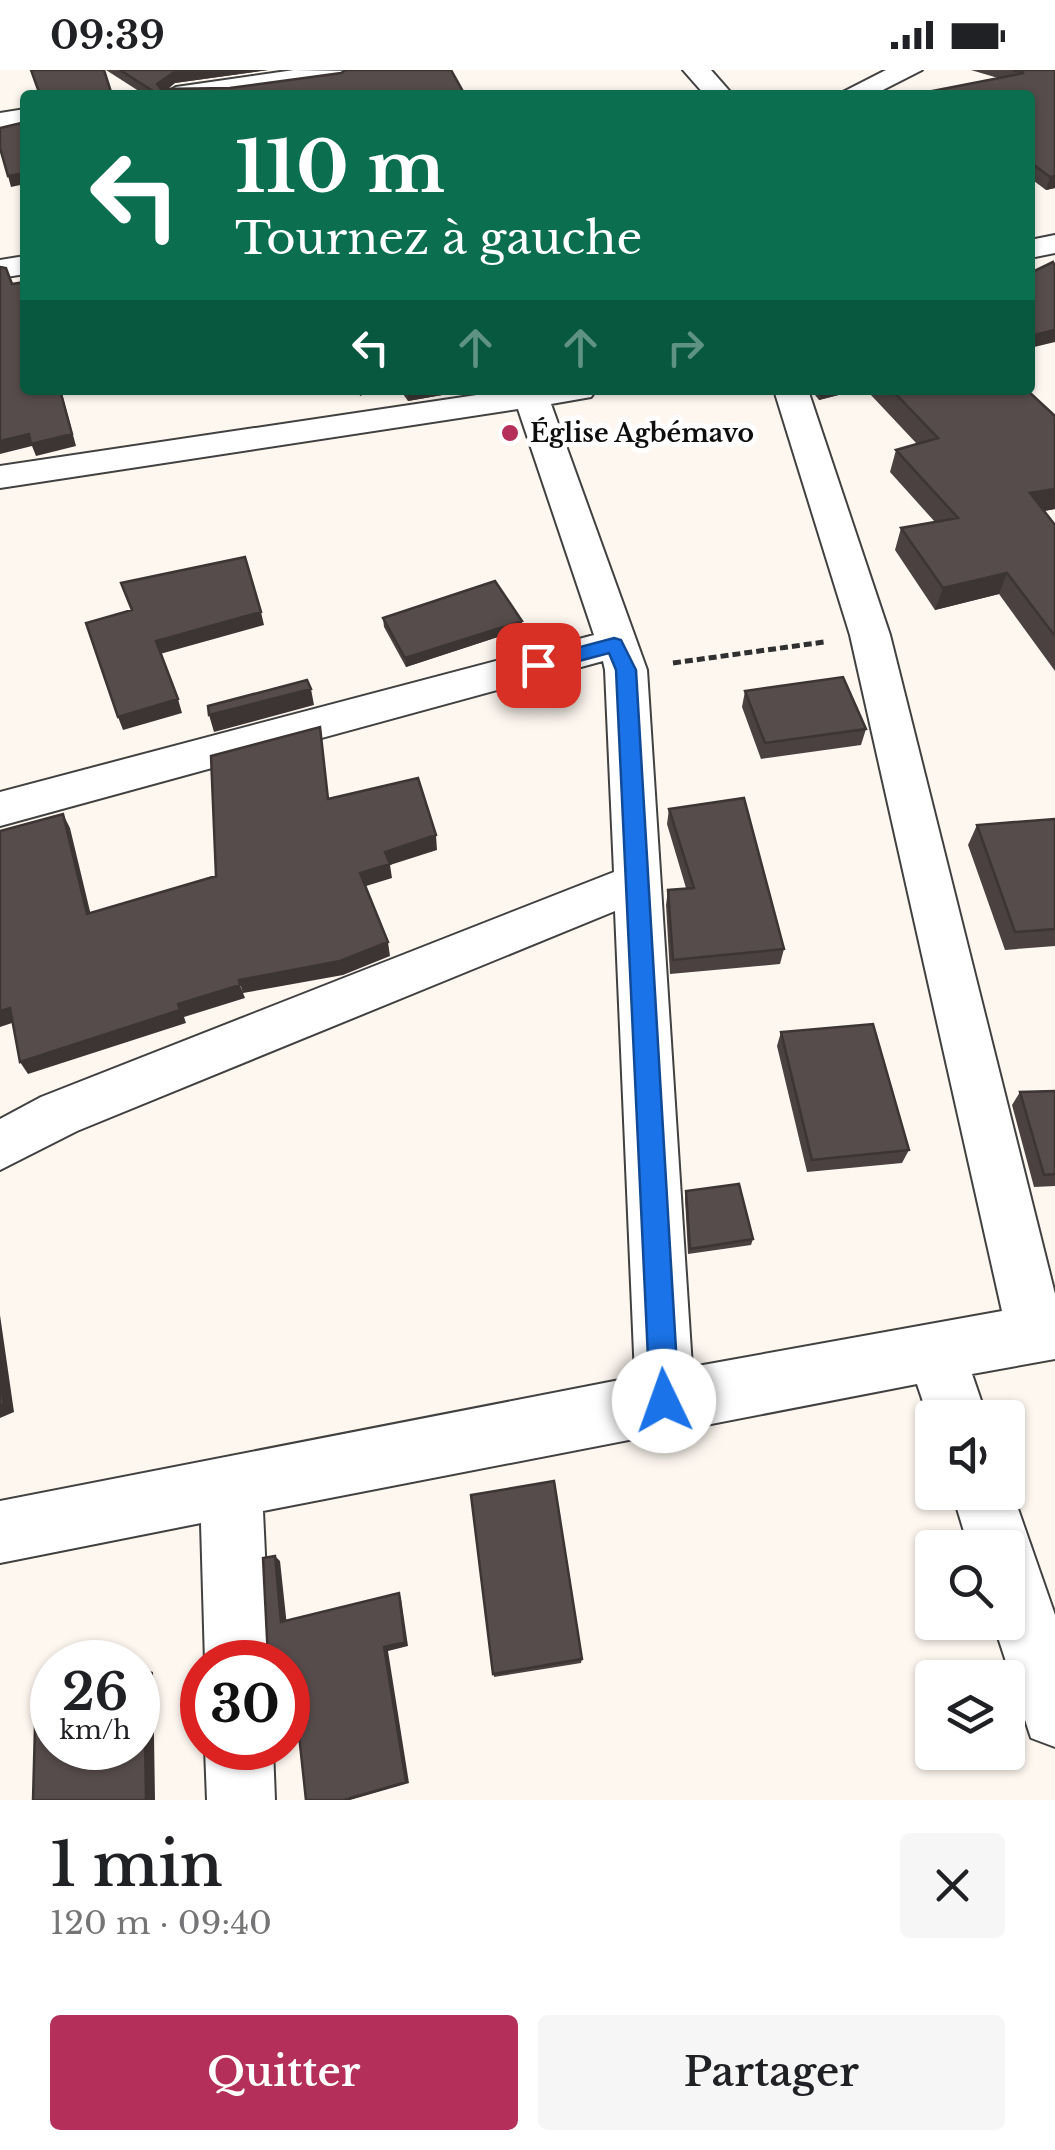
<!DOCTYPE html>
<html lang="fr">
<head>
<meta charset="utf-8">
<style>
  :root { --surface:#fff; --page:#f6f6f6; --text:#202124; --muted:#757577; --accent:#b4305a }
  body { margin:0; font-family:"Libre Baskerville",serif; background:var(--page); color:var(--text); height:100vh; display:flex; flex-direction:column; font-size:38px; white-space:nowrap }
  * { box-sizing:border-box; margin:0 }
  p { font-size:32px; color:var(--muted) }
  .icon { flex:none; width:55px; height:55px; fill:none; stroke:currentColor; stroke-width:2; stroke-linecap:round; stroke-linejoin:round }
  .map { position:relative; height:1730px; overflow:hidden }
  .panel { display:flex; flex-direction:column; background:var(--surface); flex:1 }
  .panel>* { flex:none }
  .hud { position:absolute; left:20px; top:20px; width:1015px; height:305px; border-radius:10px; box-shadow:0 2px 8px #0004; background:#0b6e4f; color:#fff; overflow:hidden }
  .controls { position:absolute; left:915px; top:1330px; display:grid; gap:20px }
  .controls a { display:grid; place-items:center; width:110px; height:110px; border-radius:10px; background:var(--surface); box-shadow:0 2px 8px #0004; font-size:50px }
  .speed { position:absolute; left:30px; top:1570px; display:flex; gap:20px; font-size:50px; font-weight:700; text-align:center }
  .speed>* { display:grid; place-content:center; width:130px; height:130px; border-radius:50%; background:var(--surface); box-shadow:0 2px 8px #0004; line-height:1 }
  .speed small { font-size:25px; font-weight:400 }
  .speed .limit { border:15px solid #d22; background:#fff; color:#111 }
  .pin { position:absolute; display:grid; place-items:center; width:85px; height:85px; color:#fff; margin:-42px; border-radius:20px; box-shadow:0 5px 15px #0006 }
  .me { position:absolute; width:110px; margin:-55px; rotate:357deg; stroke-linejoin:round; filter:drop-shadow(0 0 8px #0008) }
  .turn { display:flex; align-items:center; gap:35px; height:210px; padding:0 50px; font-size:45px }
  .turn .icon { width:130px; height:130px; stroke-width:2.5 }
  .turn b { display:block; font-size:70px; line-height:85px }
  .lanes { display:flex; align-items:center; height:95px; padding:0 50px; background:#0003; justify-content:center; gap:50px; direction:ltr }
  .lanes .off { opacity:.35 }
  .round { display:grid; place-items:center; flex:none; width:105px; height:105px; border-radius:10px; background:var(--page) }
  .headline { display:flex; align-items:center; justify-content:space-between; height:170px; padding:0 50px }
  h1 { font-size:60px; font-weight:600; line-height:75px }
  .primary-button { display:flex; gap:20px; margin-top:auto; padding:20px 50px }
  .primary-button a { flex:1; height:115px; border-radius:10px; background:var(--accent); color:#fff; font-size:40px; font-weight:600; line-height:115px; text-align:center }
  .primary-button a+a { background:var(--page); color:var(--text) }
  .status { display:flex; justify-content:space-between; align-items:center; height:70px; padding:0 50px; background:var(--surface); direction:ltr }
  .status svg { height:28px; fill:currentColor }
  .map>svg:first-child { display:block }
  .lines { fill:none; stroke-linecap:round; stroke-linejoin:round }
  .street-casing { stroke:#414141; stroke-width:4 }
  .path { stroke:#303030; stroke-width:5; stroke-dasharray:8 4; stroke-linecap:butt }
  .street { fill:#fff; fill-rule:evenodd }
  .wall { fill:#4a4140 }
  .shaded-wall { fill:#3c3534 }
  .building { fill:#564c4b; stroke:#3c3534; stroke-width:2.5 }
  .route { fill:#1a73e8; stroke:#114b97; stroke-width:2.5 }
  .poi-dot { fill:#b4305a; stroke:#fff; stroke-width:4 }
  .labels { text-anchor:middle; stroke-width:10; stroke-linejoin:round; paint-order:stroke }
  .far-poi-label { font-size:25px; font-weight:bold; fill:#0e0e0e; stroke:#fff; text-anchor:start }
</style>
</head>
<body>
<div class="status"><b>09:39</b><svg viewBox="0 0 49 12"><path d="M0 12V9h3v3zM5 12V6h3v6zM10 12V3h3v9zM15 12V0h3v12zM26 1h20v11H26zM47 4h2v5h-2z"/></svg></div>
<div class="map">
<svg width="1055" height="1730" viewBox="0 0 1055 1730">
  <rect width="100%" height="100%" fill="#fef7f0"/>
  <g class="lines">
    <g class="street-casing">
      <path id="street" d="M294 0 355 1 342 9 231 25H163L176 17Z
        M683 0H711L733 25H705Z
        M886 0H922L873 25H837Z
        M25 39V55L0 59V43Z
        M1055 165V183L1030 188V170Z
        M25 186V204L0 208V190Z
        M510 320H596L591 327 551 334 647 600 692 1297 1002 1241 850 565 774 320H808L890 565 1055 1224V1289L972 1304 987 1348H932V1358L917 1314 263 1441 270 1592H205L201 1453 0 1493V1431L635 1307 615 841 77 1061 0 1100V1049L41 1027 614 802 605 600 603 591 0 756V722L594 565 518 339 0 418V396Z
        M1008 1410 1055 1545V1677L1031 1668 993 1552H1008V1478H969L952 1422H1008Z
        M205 1678H273L275 1730H207Z"/>
    </g>
    <path class="path" d="M673 593 824 572"/>
    <use href="#street" class="street"/>
  </g>
  <path class="wall" d="M106 0H268L175 13 168 19 465 25H145Z
    M971 0H1055V118L1046 120 1030 108V25L998 8Z
    M400 320H465V321L408 331Z
    M811 320H858L819 330Z
    M871 320H1027L1055 346V439L1044 441 1055 455V601L999 524 935 540 895 480 901 458 935 452 890 402 896 380 917 374 870 324Z
    M383 548 522 559 406 597 384 557Z
    M745 621 866 659 861 675 761 689 742 637Z
    M669 739 784 879 780 894 670 904 666 835 668 820 686 818 667 754Z
    M1055 749V876L1005 880 968 775 977 755Z
    M781 962 909 1080 902 1093 807 1102 777 976Z
    M1055 1021V1116L1034 1117 1012 1035 1020 1022Z
    M686 1121 753 1169 751 1175 688 1184 685 1128Z
    M471 1425 582 1589 581 1593 494 1607Z"/>
  <path class="shaded-wall" d="M196 0H268L175 13 159 24 157 14 173 3Z
    M25 103V114L11 117 8 106Z
    M1055 106V118L1046 120 1050 107Z
    M1055 260V272L1030 278V266Z
    M61 320 76 376 36 386 32 376 0 384V371Z
    M359 320H374L360 326Z
    M407 320H465V321L408 331Z
    M821 320H858L819 330Z
    M1055 419V439L1022 445 1030 423Z
    M1007 503 999 524 935 540 943 518Z
    M261 542 264 555 160 584 156 571Z
    M522 551V559L406 597 405 588Z
    M311 619 314 635 214 662 209 645Z
    M178 629 182 643 123 660 118 647Z
    M63 744 70 758 94 858 87 844Z
    M436 765 437 780 390 795 392 808 363 817 360 803 385 782Z
    M388 872 390 886 343 905 243 923 239 910Z
    M240 915 245 928 184 947 186 953 28 1004 20 992 178 934Z
    M10 938 18 951 0 957V941Z
    M0 1245 14 1342 0 1348Z
    M275 1486 280 1491 287 1556 281 1552Z
    M399 1523 401 1528 408 1576 388 1581 409 1713 350 1730H344Z
    M144 1599 153 1602 155 1730H146Z"/>
  <path class="building" d="M31 0H104L112 25H40Z
    M120 0H196L173 3 157 14 161 19 230 18 341 3 346 0H451L465 25H159Z
    M1013 0H1055V106L1050 107 1030 92V25H912L1024 3Z
    M25 52V103L8 106 0 78V58Z
    M1053 192 1055 196V260L1030 266V203Z
    M0 197 6 198 12 214 25 212V320H60L72 364 31 374 29 364 0 371Z
    M892 320H1027L1055 346V419L1030 423 1055 455V566L1007 503 943 518 901 458 958 448 896 380 938 368Z
    M245 487 261 542 156 571 178 629 118 647 86 553 132 540 121 513Z
    M495 511 522 551 405 588 383 548Z
    M843 607 866 659 765 673 745 621Z
    M307 610 311 619 209 645 208 636Z
    M320 657 328 729 418 708 436 765 385 782 390 794 360 803 388 872 340 891 239 910 240 915 178 934 180 940 20 992 10 938 0 941V761L63 744 87 844 216 806 211 686Z
    M744 728 784 879 673 890 668 820 694 818 669 739Z
    M1055 749V859L1015 862 977 755Z
    M873 954 909 1080 812 1090 781 962Z
    M1055 1021V1104L1044 1105 1020 1022Z
    M739 1114 753 1169 690 1179 686 1121Z
    M0 1309 4 1334 0 1335Z
    M554 1411 582 1589 493 1604 471 1425Z
    M275 1486 281 1552 399 1523 405 1572 384 1577 406 1712 344 1730H306L292 1600 288 1601V1592H237L268 1588 263 1488Z
    M144 1599 146 1730H33L36 1621 52 1618V1678H138V1600Z"/>
  <path class="route" d="M614 568 621 570 636 600 679 1331 674 1341 664 1345 655 1341 650 1331 616 600 609 583 538 602 528 595 531 590Z"/>
  <circle class="poi-dot" cx="510" cy="363" r="10"/>
  <g class="labels">
    <g class="far-poi-label">
      <text x="530" y="372">Église Agbémavo</text>
    </g>
  </g>
</svg>
<div class="controls">
<a><svg class="icon" aria-label="sound" viewBox="0 0 24 24"><path d="M4 9h4l5-4v14l-5-4H4zM17 9q2 3 0 6"/></svg></a>
<a><svg class="icon" aria-label="search" viewBox="0 0 24 24"><circle cx="10" cy="10" r="6"/><path d="M15 15l6 6"/></svg></a>
<a><svg class="icon" aria-label="layers" viewBox="0 0 24 24"><path d="M12 4l9 5-9 5-9-5zM3 14l9 5 9-5"/></svg></a>
</div>
<div class="speed"><div>26<small>km/h</small></div><div class="limit">30</div></div>
<div class="pin" style="left:538px;top:595px;background:#d93025"><svg class="icon" aria-label="arrive" viewBox="0 0 24 24"><path d="M6 21V4h12l-3 4 3 4H6"/></svg></div>
<svg class="me" style="left:664px;top:1331px" viewBox="-20 -20 40 40"><circle r="19" fill="#fff"/><path d="M0-13L10 11 0 6-10 11z" fill="#1a73e8"/></svg>
<div class="hud">
<div class="turn"><svg class="icon" aria-label="left" viewBox="0 0 24 24"><path d="M17 20v-9H6M10 6l-5 5 5 5"/></svg><div><b>110 m</b>Tournez à gauche</div></div>
<div class="lanes"><svg class="icon" aria-label="left" viewBox="0 0 24 24"><path d="M17 20v-9H6M10 6l-5 5 5 5"/></svg><svg class="icon off" aria-label="ahead" viewBox="0 0 24 24"><path d="M12 20V5M6 11l6-6 6 6"/></svg><svg class="icon off" aria-label="ahead" viewBox="0 0 24 24"><path d="M12 20V5M6 11l6-6 6 6"/></svg><svg class="icon off" aria-label="right" viewBox="0 0 24 24"><path d="M7 20v-9h11M14 6l5 5-5 5"/></svg></div>
</div>
</div>
<section class="panel">
<div class="headline"><div><h1>1 min</h1><p>120 m · 09:40</p></div><a class="round"><svg class="icon" aria-label="close" viewBox="0 0 24 24"><path d="M6 6l12 12M18 6L6 18"/></svg></a></div>
<div class="primary-button"><a>Quitter</a><a>Partager</a></div>
</section>
</body>
</html>
